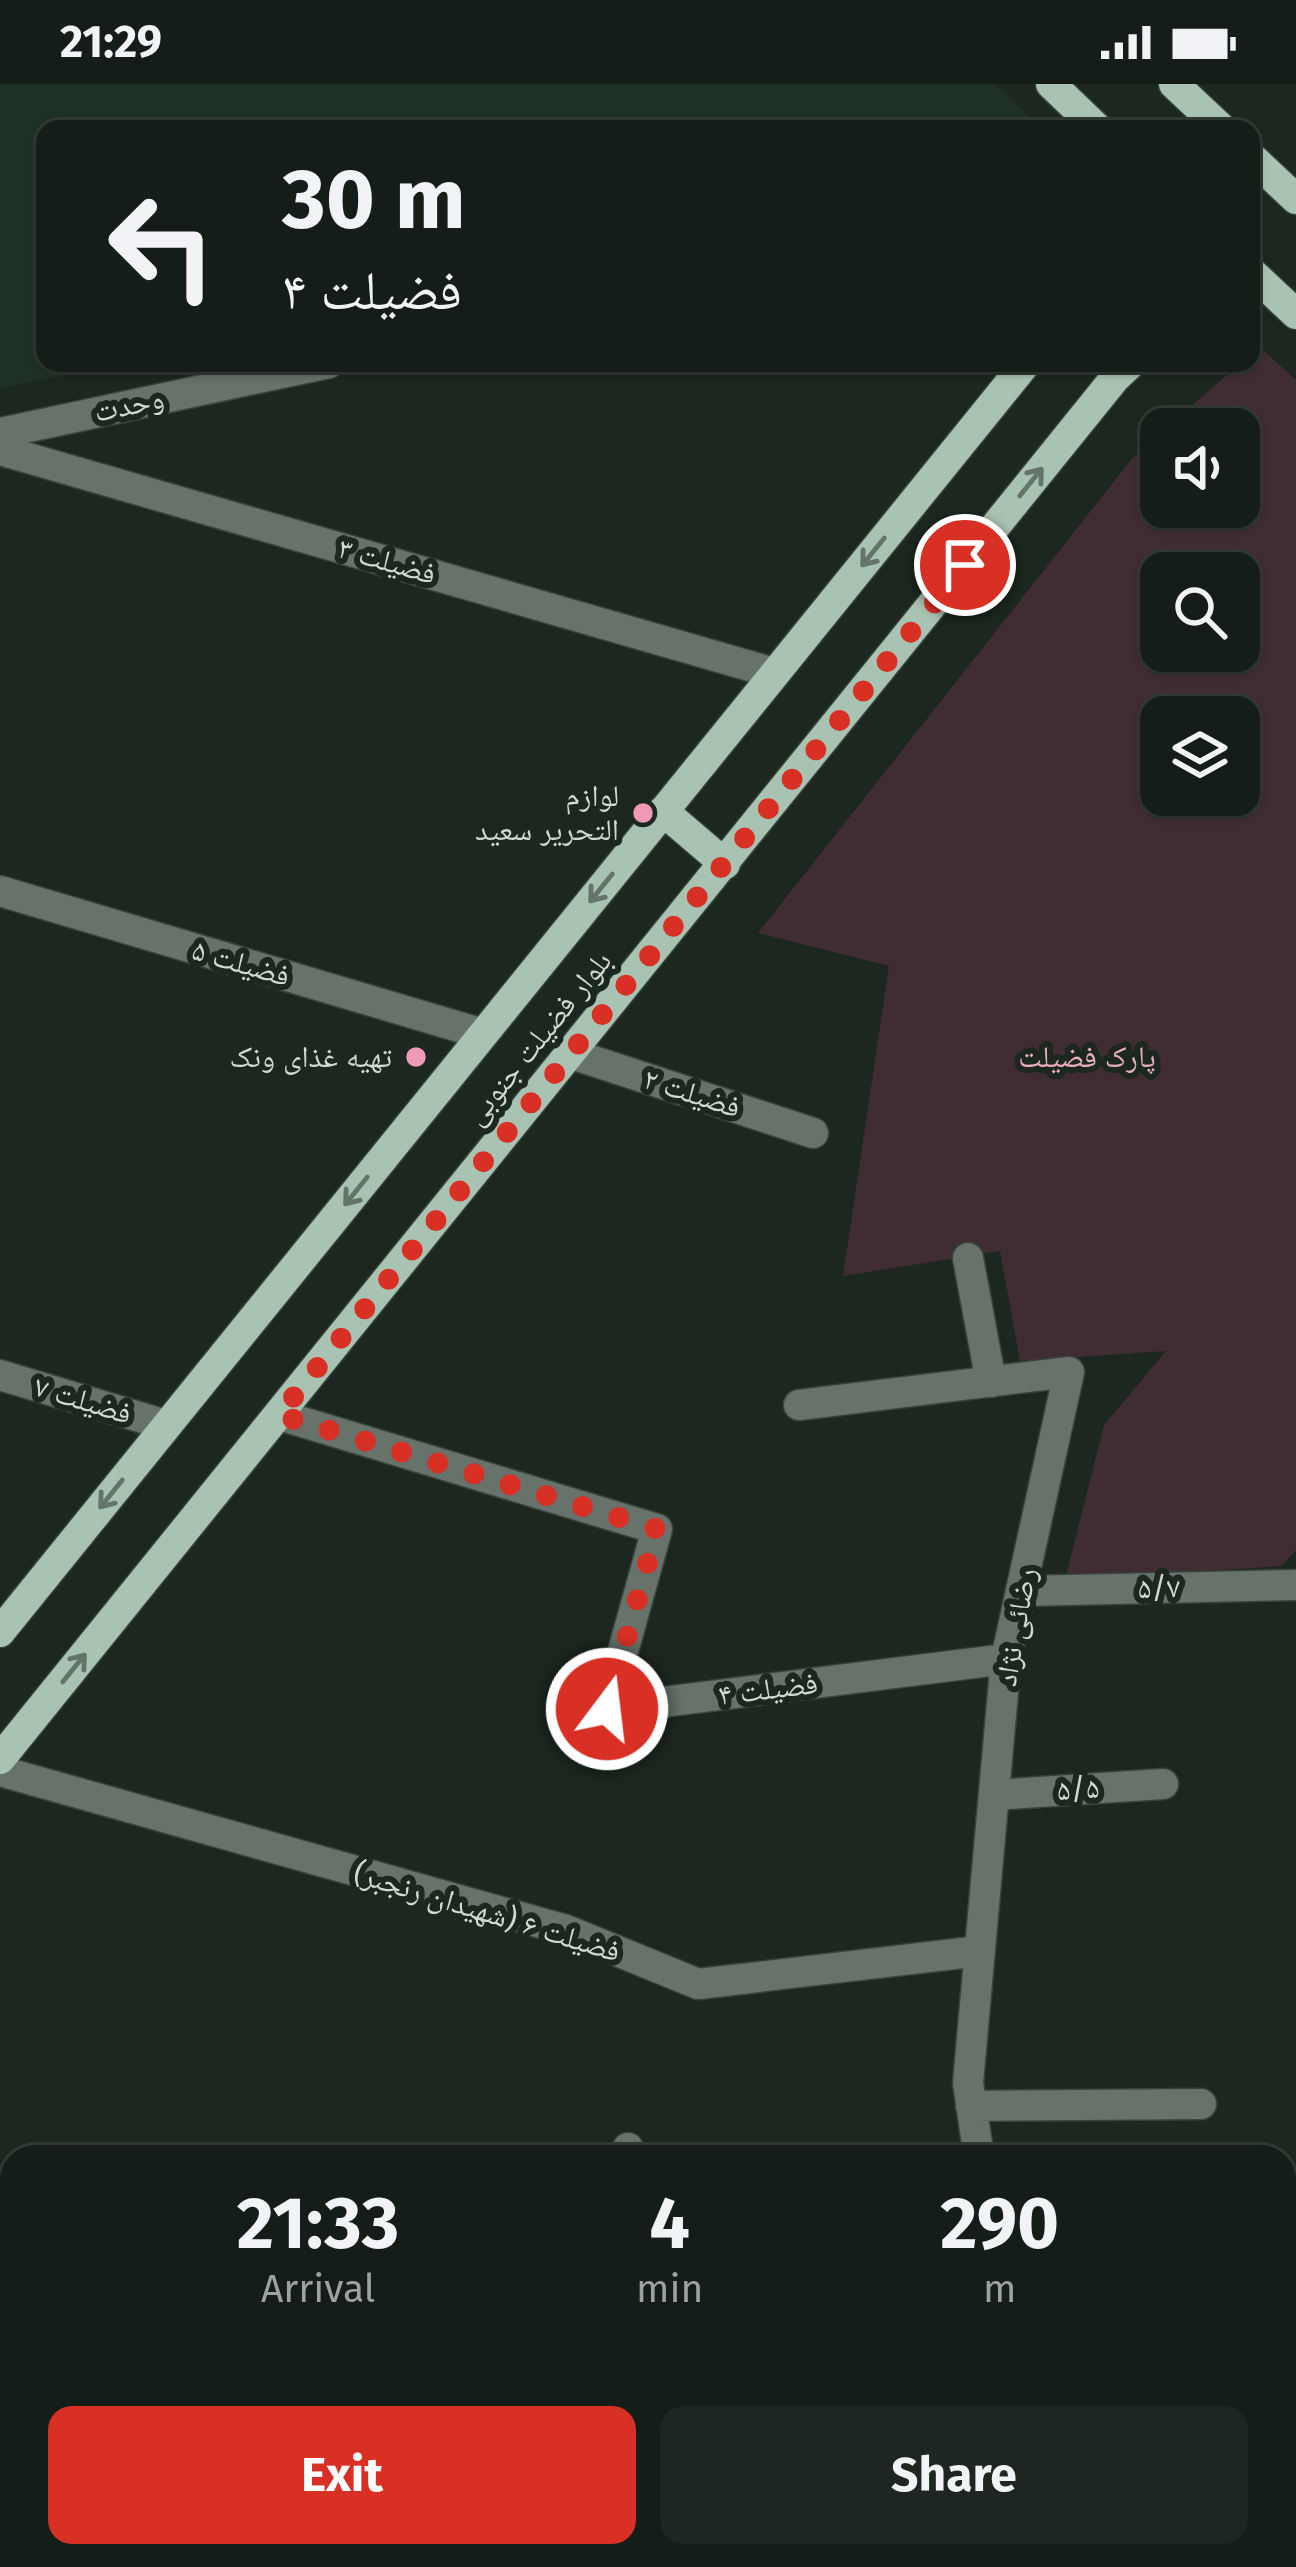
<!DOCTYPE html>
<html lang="en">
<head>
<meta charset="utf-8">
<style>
  :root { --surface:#141d17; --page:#1d2620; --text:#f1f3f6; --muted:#9da2a1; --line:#333b36; --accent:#d93025 }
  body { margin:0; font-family:"Fira Sans","Noto Naskh Arabic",sans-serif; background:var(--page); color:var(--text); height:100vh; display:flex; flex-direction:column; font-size:45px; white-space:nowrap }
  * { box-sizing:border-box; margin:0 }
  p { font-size:39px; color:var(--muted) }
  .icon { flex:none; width:66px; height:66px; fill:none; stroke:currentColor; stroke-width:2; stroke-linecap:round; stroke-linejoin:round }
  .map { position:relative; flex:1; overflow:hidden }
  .details { position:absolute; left:0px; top:2061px; width:1296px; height:423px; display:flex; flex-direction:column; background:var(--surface); border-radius:36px 36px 0 0; box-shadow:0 3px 9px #0004,0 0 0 3px var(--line) }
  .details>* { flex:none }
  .hud { position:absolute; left:36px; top:36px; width:1224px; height:252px; border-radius:24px; box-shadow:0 3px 9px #0004,0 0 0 3px var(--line); background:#141d17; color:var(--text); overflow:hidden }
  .buttons { position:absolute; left:1140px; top:324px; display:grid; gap:24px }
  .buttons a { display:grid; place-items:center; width:120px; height:120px; border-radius:24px; background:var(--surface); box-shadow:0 3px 9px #0004,0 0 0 3px var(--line); font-size:60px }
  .pin { position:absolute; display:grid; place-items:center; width:102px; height:102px; color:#fff; margin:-51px; border:6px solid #fff; border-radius:50%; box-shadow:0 3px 12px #0007 }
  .me { position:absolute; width:132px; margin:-66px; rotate:15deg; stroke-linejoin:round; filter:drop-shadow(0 0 9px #0008) }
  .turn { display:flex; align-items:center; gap:42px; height:252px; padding:0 48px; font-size:54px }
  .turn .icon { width:156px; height:156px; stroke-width:2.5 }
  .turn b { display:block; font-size:84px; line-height:102px }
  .eta { display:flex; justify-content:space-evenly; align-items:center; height:204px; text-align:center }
  .eta b { font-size:72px; font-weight:700; line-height:84px }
  .button { display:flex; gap:24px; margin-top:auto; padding:24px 48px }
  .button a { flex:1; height:138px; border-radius:24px; background:var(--accent); color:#fff; font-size:48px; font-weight:700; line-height:138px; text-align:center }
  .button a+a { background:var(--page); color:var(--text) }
  .status { display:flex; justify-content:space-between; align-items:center; height:84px; padding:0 60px; background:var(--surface); direction:ltr }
  .status svg { height:33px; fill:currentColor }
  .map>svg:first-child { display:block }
  .built { fill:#1f3126 }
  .green { fill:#402d33; fill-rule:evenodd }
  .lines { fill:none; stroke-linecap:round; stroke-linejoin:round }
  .minor-casing { stroke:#38433c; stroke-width:33 }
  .major-casing { stroke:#38433c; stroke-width:33 }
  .path { stroke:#57625b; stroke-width:8; stroke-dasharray:12 6; stroke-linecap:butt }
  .minor { stroke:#66726a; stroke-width:30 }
  .major { stroke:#a9c3b2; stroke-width:30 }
  .oneway { stroke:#627568 }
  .route { stroke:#d93025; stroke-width:21; stroke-dasharray:0 37.8 }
  .poi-dot { fill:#f09ab7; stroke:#1b271f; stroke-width:4.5 }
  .labels { text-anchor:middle; stroke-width:12; stroke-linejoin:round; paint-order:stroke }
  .street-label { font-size:30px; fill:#d1d8d3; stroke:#1b271f }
  .poi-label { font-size:30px; fill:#d1d8d3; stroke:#1b271f; text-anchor:end }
  .park-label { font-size:30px; fill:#e8adc0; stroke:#1b271f }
</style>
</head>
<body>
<div class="status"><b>21:29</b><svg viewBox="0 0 49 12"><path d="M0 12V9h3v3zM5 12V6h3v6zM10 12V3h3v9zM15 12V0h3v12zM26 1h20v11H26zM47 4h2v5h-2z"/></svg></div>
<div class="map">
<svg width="1296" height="2483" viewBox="0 0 1296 2483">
  <rect width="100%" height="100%" fill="#1b271f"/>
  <path class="built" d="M0 0H995L1042 45H45V279H125L0 304Z"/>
  <path class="green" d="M1260 263 1296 296V1466L1282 1482 1065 1496 1104 1341 1166 1267 1020 1277 1000 1167 843 1192 889 882 758 849 1134 372 1161 349V423H1239V345H1165L1241 279H1251V270ZM1161 489H1239V567H1161ZM1161 633H1239V711H1161Z"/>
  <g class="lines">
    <g class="minor-casing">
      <path id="minor" d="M0 349 329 279
        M0 366 774 589
        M0 807 483 950
        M572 970 813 1049
        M968 1174 991 1298
        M0 1291 166 1341
        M799 1321 1069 1288 1006 1575 968 1999 979 2073
        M279 1331 657 1445 607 1625 1006 1575
        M1021 1507 1296 1501
        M0 1687 566 1846 698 1900 980 1867
        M994 1711 1163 1700
        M971 2022 1201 2020
        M626 2073 628 2064
        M0 2123 12 2127
        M1037 2472 1039 2483
        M611 2483V2472
        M651 2483 737 2472"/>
    </g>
    <g class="major-casing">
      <path id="major" d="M1051 0 1098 45
        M1174 0 1222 45
        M1251 73 1296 115
        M1251 188 1296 230
        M663 727 725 780
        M0 1548 1026 279
        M0 1675 1115 294 1131 279"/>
    </g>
    <path class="path" d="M348 2483 349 2472"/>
    <use href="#minor" class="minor"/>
    <use href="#major" class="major"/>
  </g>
  <defs><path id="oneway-shaft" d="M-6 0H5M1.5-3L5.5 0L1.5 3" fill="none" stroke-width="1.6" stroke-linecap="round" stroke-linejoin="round" transform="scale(3)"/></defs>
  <g class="oneway">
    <use href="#oneway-shaft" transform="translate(1031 398) rotate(-51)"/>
    <use href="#oneway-shaft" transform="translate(873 468) rotate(129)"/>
    <use href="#oneway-shaft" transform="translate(601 804) rotate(129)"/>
    <use href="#oneway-shaft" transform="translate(356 1107) rotate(129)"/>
    <use href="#oneway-shaft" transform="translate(111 1410) rotate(129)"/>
    <use href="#oneway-shaft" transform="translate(74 1584) rotate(-51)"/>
  </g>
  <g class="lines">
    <path class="route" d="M607 1625 657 1445 279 1331 965 481"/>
  </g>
  <g class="poi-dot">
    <circle cx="643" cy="729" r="12"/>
    <circle cx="416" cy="973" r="12"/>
  </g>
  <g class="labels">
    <g class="street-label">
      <text transform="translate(129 321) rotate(-12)" y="10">وحدت</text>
      <text transform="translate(387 477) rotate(16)" y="10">فضیلت ۳</text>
      <text transform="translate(241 879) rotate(16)" y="10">فضیلت ۵</text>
      <text transform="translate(538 954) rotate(-51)" y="10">بلوار فضیلت جنوبی</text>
      <text transform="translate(692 1009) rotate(18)" y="10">فضیلت ۲</text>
      <text transform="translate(83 1316) rotate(17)" y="10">فضیلت ۷</text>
      <text transform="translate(1159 1504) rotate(-1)" y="10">۵/۷</text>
      <text transform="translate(1016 1543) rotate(-80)" y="10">رضائی نژاد</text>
      <text transform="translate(768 1605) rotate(-7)" y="10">فضیلت ۴</text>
      <text transform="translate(1078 1705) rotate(-4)" y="10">۵/۵</text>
      <text transform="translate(487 1828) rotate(17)" y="10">فضیلت ۶ (شهیدان رنجبر)</text>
    </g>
    <g class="poi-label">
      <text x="619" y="722">لوازم<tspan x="619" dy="34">التحریر سعید</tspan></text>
      <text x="392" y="983">تهیه غذای ونک</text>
    </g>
    <g class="park-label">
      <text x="1087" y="983">پارک فضیلت</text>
    </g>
  </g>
</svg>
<div class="buttons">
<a><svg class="icon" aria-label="sound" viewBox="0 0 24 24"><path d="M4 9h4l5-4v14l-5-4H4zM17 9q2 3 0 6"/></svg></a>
<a><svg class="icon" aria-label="search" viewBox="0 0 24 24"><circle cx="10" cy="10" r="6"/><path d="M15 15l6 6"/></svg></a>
<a><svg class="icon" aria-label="layers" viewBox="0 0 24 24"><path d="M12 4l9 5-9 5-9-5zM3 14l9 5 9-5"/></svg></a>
</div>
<div class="pin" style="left:965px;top:481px;background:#d93025"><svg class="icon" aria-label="arrive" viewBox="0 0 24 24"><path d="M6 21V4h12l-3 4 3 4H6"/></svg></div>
<svg class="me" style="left:607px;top:1625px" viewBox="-20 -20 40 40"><circle r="17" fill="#d93025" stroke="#fff" stroke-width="3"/><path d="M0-11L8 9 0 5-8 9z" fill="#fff"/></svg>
<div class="hud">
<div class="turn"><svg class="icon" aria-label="left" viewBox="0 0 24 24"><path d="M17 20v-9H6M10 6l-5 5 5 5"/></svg><div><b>30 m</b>فضیلت ۴</div></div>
</div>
<section class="details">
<div class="eta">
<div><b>21:33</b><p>Arrival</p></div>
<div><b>4</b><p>min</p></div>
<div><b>290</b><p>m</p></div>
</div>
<div class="button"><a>Exit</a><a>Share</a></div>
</section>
</div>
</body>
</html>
